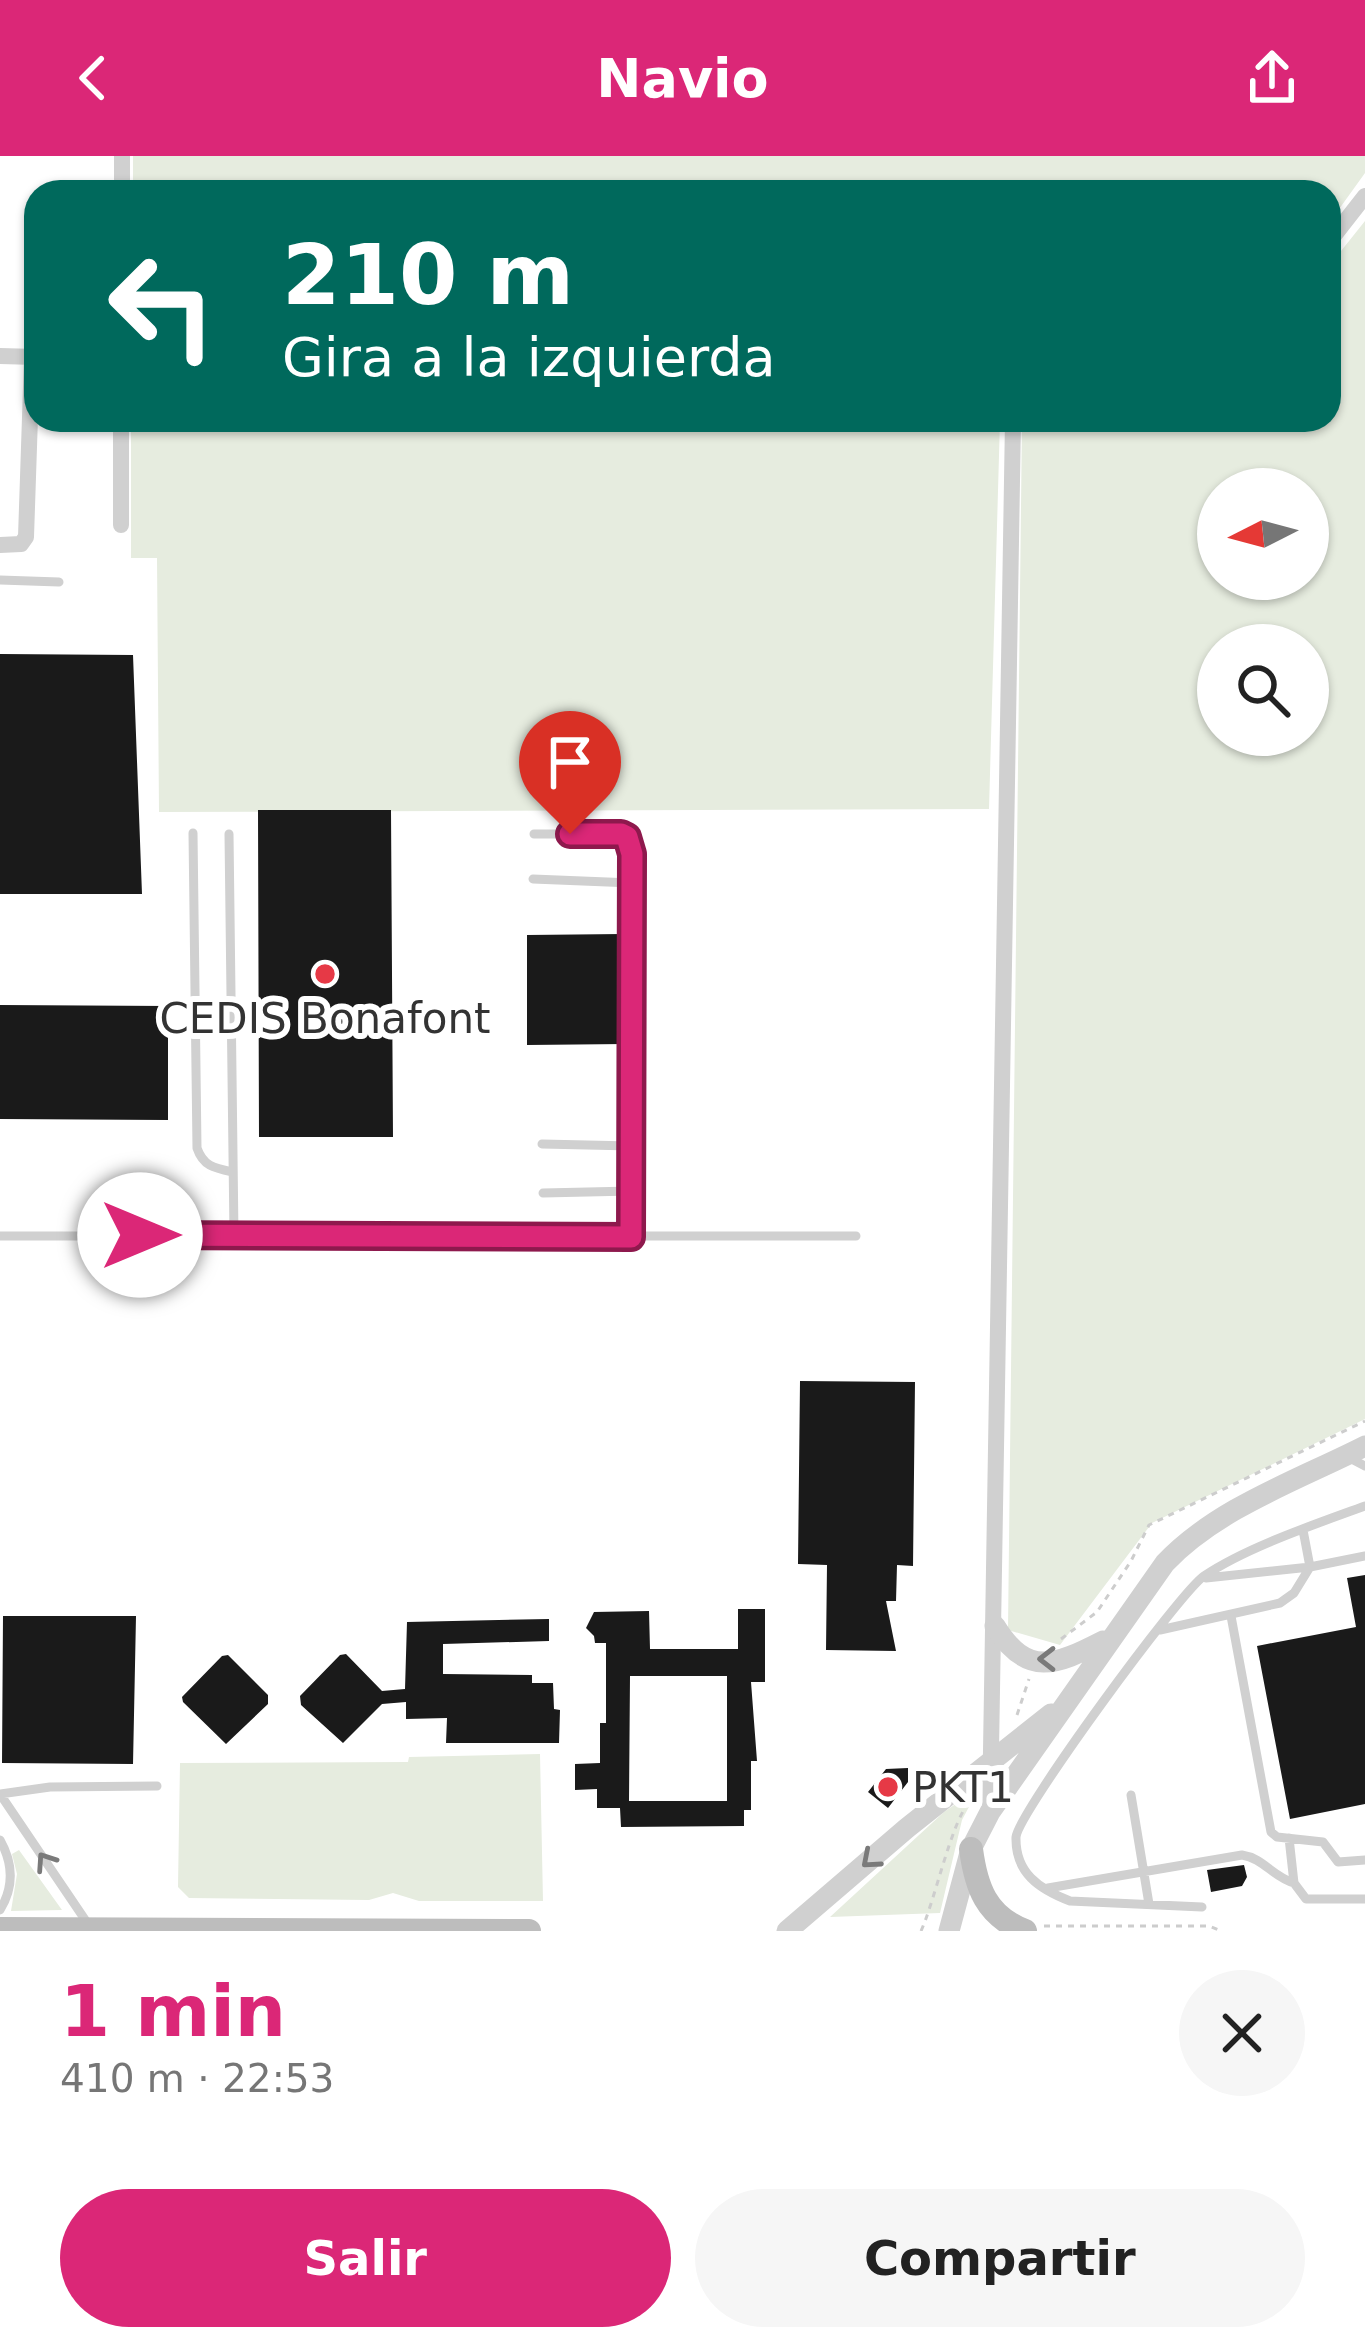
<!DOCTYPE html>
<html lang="es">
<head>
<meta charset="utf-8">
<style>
  :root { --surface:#fff; --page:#f6f6f6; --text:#222; --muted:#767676; --accent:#db2777 }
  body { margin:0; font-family:"DejaVu Sans",sans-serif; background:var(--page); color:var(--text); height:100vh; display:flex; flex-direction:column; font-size:45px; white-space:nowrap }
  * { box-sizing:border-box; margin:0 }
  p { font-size:39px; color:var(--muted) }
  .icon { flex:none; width:66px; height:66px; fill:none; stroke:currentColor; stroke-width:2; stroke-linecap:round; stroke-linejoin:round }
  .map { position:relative; height:1775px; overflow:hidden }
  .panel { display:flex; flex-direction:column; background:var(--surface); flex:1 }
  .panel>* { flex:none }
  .banner { position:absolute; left:24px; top:24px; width:1317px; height:252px; border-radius:36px; box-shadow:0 3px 9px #0004; background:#00695c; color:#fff; overflow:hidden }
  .needle { width:78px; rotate:264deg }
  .buttons { position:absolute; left:1197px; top:312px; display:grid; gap:24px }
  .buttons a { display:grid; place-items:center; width:132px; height:132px; border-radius:50%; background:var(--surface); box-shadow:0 3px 9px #0004; font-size:60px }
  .pin { position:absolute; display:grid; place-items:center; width:102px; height:102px; color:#fff; margin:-123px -51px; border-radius:50% 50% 50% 0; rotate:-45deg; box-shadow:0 0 12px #0007 }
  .pin .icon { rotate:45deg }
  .me { position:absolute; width:132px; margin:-66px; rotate:90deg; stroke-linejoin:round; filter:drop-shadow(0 0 9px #0008) }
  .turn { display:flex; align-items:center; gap:42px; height:252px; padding:0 60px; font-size:54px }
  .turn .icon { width:156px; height:156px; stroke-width:2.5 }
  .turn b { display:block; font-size:84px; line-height:102px }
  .round { display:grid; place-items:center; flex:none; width:126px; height:126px; border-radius:63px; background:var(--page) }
  .headline { display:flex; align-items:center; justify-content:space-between; height:204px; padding:0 60px }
  h1 { font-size:72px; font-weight:800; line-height:90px; color:var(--accent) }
  .button { display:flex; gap:24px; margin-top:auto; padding:24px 60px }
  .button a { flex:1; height:138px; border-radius:72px; background:var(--accent); color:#fff; font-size:48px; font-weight:800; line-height:138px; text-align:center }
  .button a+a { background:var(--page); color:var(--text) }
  header { display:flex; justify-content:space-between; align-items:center; height:156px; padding:0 60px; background:var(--accent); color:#fff; font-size:54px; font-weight:800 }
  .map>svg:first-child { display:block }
  .green { fill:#e6ecdf; fill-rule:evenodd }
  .building { fill:#1a1a1a; fill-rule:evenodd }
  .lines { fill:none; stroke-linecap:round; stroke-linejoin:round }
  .path { stroke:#cdcdcd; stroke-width:3; stroke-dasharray:6 6; stroke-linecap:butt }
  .service { stroke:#d0d0d0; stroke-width:9 }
  .minor { stroke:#d0d0d0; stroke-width:16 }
  .tertiary { stroke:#d0d0d0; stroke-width:21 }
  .secondary { stroke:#bdbdbd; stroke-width:24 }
  .oneway { stroke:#7a7a7a }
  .route-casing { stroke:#8e194d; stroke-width:30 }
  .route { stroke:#db2777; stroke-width:21 }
  .poi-dot { fill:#e63946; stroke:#fff; stroke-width:4.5 }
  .labels { text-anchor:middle; stroke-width:12; stroke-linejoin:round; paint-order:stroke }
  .poi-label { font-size:42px; fill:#333; stroke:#fff }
</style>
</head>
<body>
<header><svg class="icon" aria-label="back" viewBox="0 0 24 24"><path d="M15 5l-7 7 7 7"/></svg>Navio<svg class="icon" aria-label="share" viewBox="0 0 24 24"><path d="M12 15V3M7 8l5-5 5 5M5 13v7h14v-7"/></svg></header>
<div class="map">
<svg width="1365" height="1775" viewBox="0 0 1365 1775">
  <rect width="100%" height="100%" fill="#fff"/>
  <path class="green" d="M133 0H1365V17L1329 67V36H133Z
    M1365 65V1263L1152 1367 1060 1489 1008 1474 1022 264H1329V110ZM1218 333H1308V423H1218ZM1218 489H1308V579H1218Z
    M131 264H1000L989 653 159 656 157 402H131Z
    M540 1598 543 1745H419L393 1737 369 1744 189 1742 178 1731 180 1607 408 1606 409 1601Z
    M979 1632 962 1664 940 1757 830 1761 944 1656Z
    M19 1694 62 1754 11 1755 17 1718 12 1698Z"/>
  <path class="building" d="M0 498 133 499 142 738H0Z
    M258 654H391L393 981H259Z
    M623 778 625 888 527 889V779Z
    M0 849 168 850V964L0 963Z
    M800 1225 915 1226 913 1410 897 1409 896 1445H886L896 1495 826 1494 827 1409 798 1408Z
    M1365 1419V1648L1290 1663 1257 1490 1356 1471 1347 1422Z
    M738 1453H765V1526H751L757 1605H751V1654H744V1670L621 1671 620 1652H597V1633L575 1634V1608L600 1607V1567H606V1487H595L594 1480 586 1472 594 1456 649 1455 650 1493H738ZM630 1520H727V1645H629Z
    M3 1460H136L133 1608 2 1607Z
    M549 1463V1485L443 1488V1518L532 1519V1527H553L554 1553 560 1554 559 1587H446L447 1562 406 1563V1546L382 1548 343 1587 301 1549 300 1540 340 1499 346 1498 382 1535 405 1533 407 1466Z
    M228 1499 268 1539V1548L226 1588 183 1546 182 1541 222 1500Z
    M908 1612V1626L888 1652 868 1636 886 1613Z
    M1244 1709 1247 1721 1242 1730 1211 1736 1207 1714Z"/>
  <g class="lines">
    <path class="path" d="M1061 1483 1097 1456 1131 1405 1149 1369 1365 1265
      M1017 1559 1029 1523
      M1044 1770H1209L1221 1775
      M921 1775C935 1744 951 1668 968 1648"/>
    <path class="service" d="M0 424 59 426
      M193 677 197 992C203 1010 214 1012 233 1016
      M229 678 234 1079
      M534 678H621L630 687 634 899 631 1081
      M533 723 632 727
      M542 988 632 990
      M543 1037 632 1035
      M0 1080H856
      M1346 1300 1365 1310
      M1206 1422 1310 1411 1365 1400
      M1231 1460 1271 1676 1277 1681 1323 1686 1338 1706 1365 1704
      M1160 1474 1280 1447 1294 1437 1310 1411 1303 1374
      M1131 1639 1149 1748
      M1289 1682 1294 1727 1306 1743H1365
      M0 1684C13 1707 14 1731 0 1754
      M1048 1732 1242 1699C1263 1702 1273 1721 1294 1727
      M1202 1751 1070 1745C1039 1733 1015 1717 1016 1681 1018 1657 1180 1436 1204 1420 1247 1391 1316 1368 1365 1350
      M90 1771 0 1638 50 1631 157 1630"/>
    <path class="minor" d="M122 36V0
      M1329 86 1365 40
      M0 200 36 201
      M121 264V369
      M0 389 21 388 26 381 32 201
      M990 1655 1013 264"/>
    <path class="tertiary" d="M995 1470C1027 1522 1056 1509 1103 1485
      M787 1775 907 1672 1051 1558
      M949 1775 971 1693 990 1656 1165 1407C1217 1352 1298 1324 1365 1290"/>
    <path class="secondary" d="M971 1693C976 1731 986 1760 1025 1775
      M0 1773 529 1775"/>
  </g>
  <defs><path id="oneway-chevron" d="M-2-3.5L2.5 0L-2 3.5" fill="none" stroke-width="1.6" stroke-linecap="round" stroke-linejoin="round" transform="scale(3)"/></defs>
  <g class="oneway">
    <use href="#oneway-chevron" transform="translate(1047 1503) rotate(-180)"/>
    <use href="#oneway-chevron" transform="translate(870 1704) rotate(139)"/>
    <use href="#oneway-chevron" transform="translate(45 1705) rotate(-124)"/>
  </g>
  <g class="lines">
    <g class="route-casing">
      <path id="route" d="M140 1079 631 1081 632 698 627 681 621 678H570"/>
    </g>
    <use href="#route" class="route"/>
  </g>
  <g class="poi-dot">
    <circle cx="325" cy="818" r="12"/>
    <circle cx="888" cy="1631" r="12"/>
  </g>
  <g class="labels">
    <g class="poi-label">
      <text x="325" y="877">CEDIS Bonafont</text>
      <text x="912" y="1646" text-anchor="start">PKT1</text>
    </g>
  </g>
</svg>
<div class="buttons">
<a><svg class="needle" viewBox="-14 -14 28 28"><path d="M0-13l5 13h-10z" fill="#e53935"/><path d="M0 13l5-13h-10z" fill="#767676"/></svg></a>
<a><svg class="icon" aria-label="search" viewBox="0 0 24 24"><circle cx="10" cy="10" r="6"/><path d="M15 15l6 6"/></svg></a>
</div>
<div class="pin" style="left:570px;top:678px;background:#d93025"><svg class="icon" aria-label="arrive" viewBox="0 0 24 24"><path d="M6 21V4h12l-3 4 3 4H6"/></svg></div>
<svg class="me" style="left:140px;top:1079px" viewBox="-20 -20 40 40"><circle r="19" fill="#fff"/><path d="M0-13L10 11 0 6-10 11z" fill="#db2777"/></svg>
<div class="banner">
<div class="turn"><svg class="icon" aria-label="left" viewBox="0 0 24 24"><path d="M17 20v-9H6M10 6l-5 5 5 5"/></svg><div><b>210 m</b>Gira a la izquierda</div></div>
</div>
</div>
<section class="panel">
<div class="headline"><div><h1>1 min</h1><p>410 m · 22:53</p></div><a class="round"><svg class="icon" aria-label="close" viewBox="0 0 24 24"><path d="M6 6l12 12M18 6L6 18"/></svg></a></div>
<div class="button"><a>Salir</a><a>Compartir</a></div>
</section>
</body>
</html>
